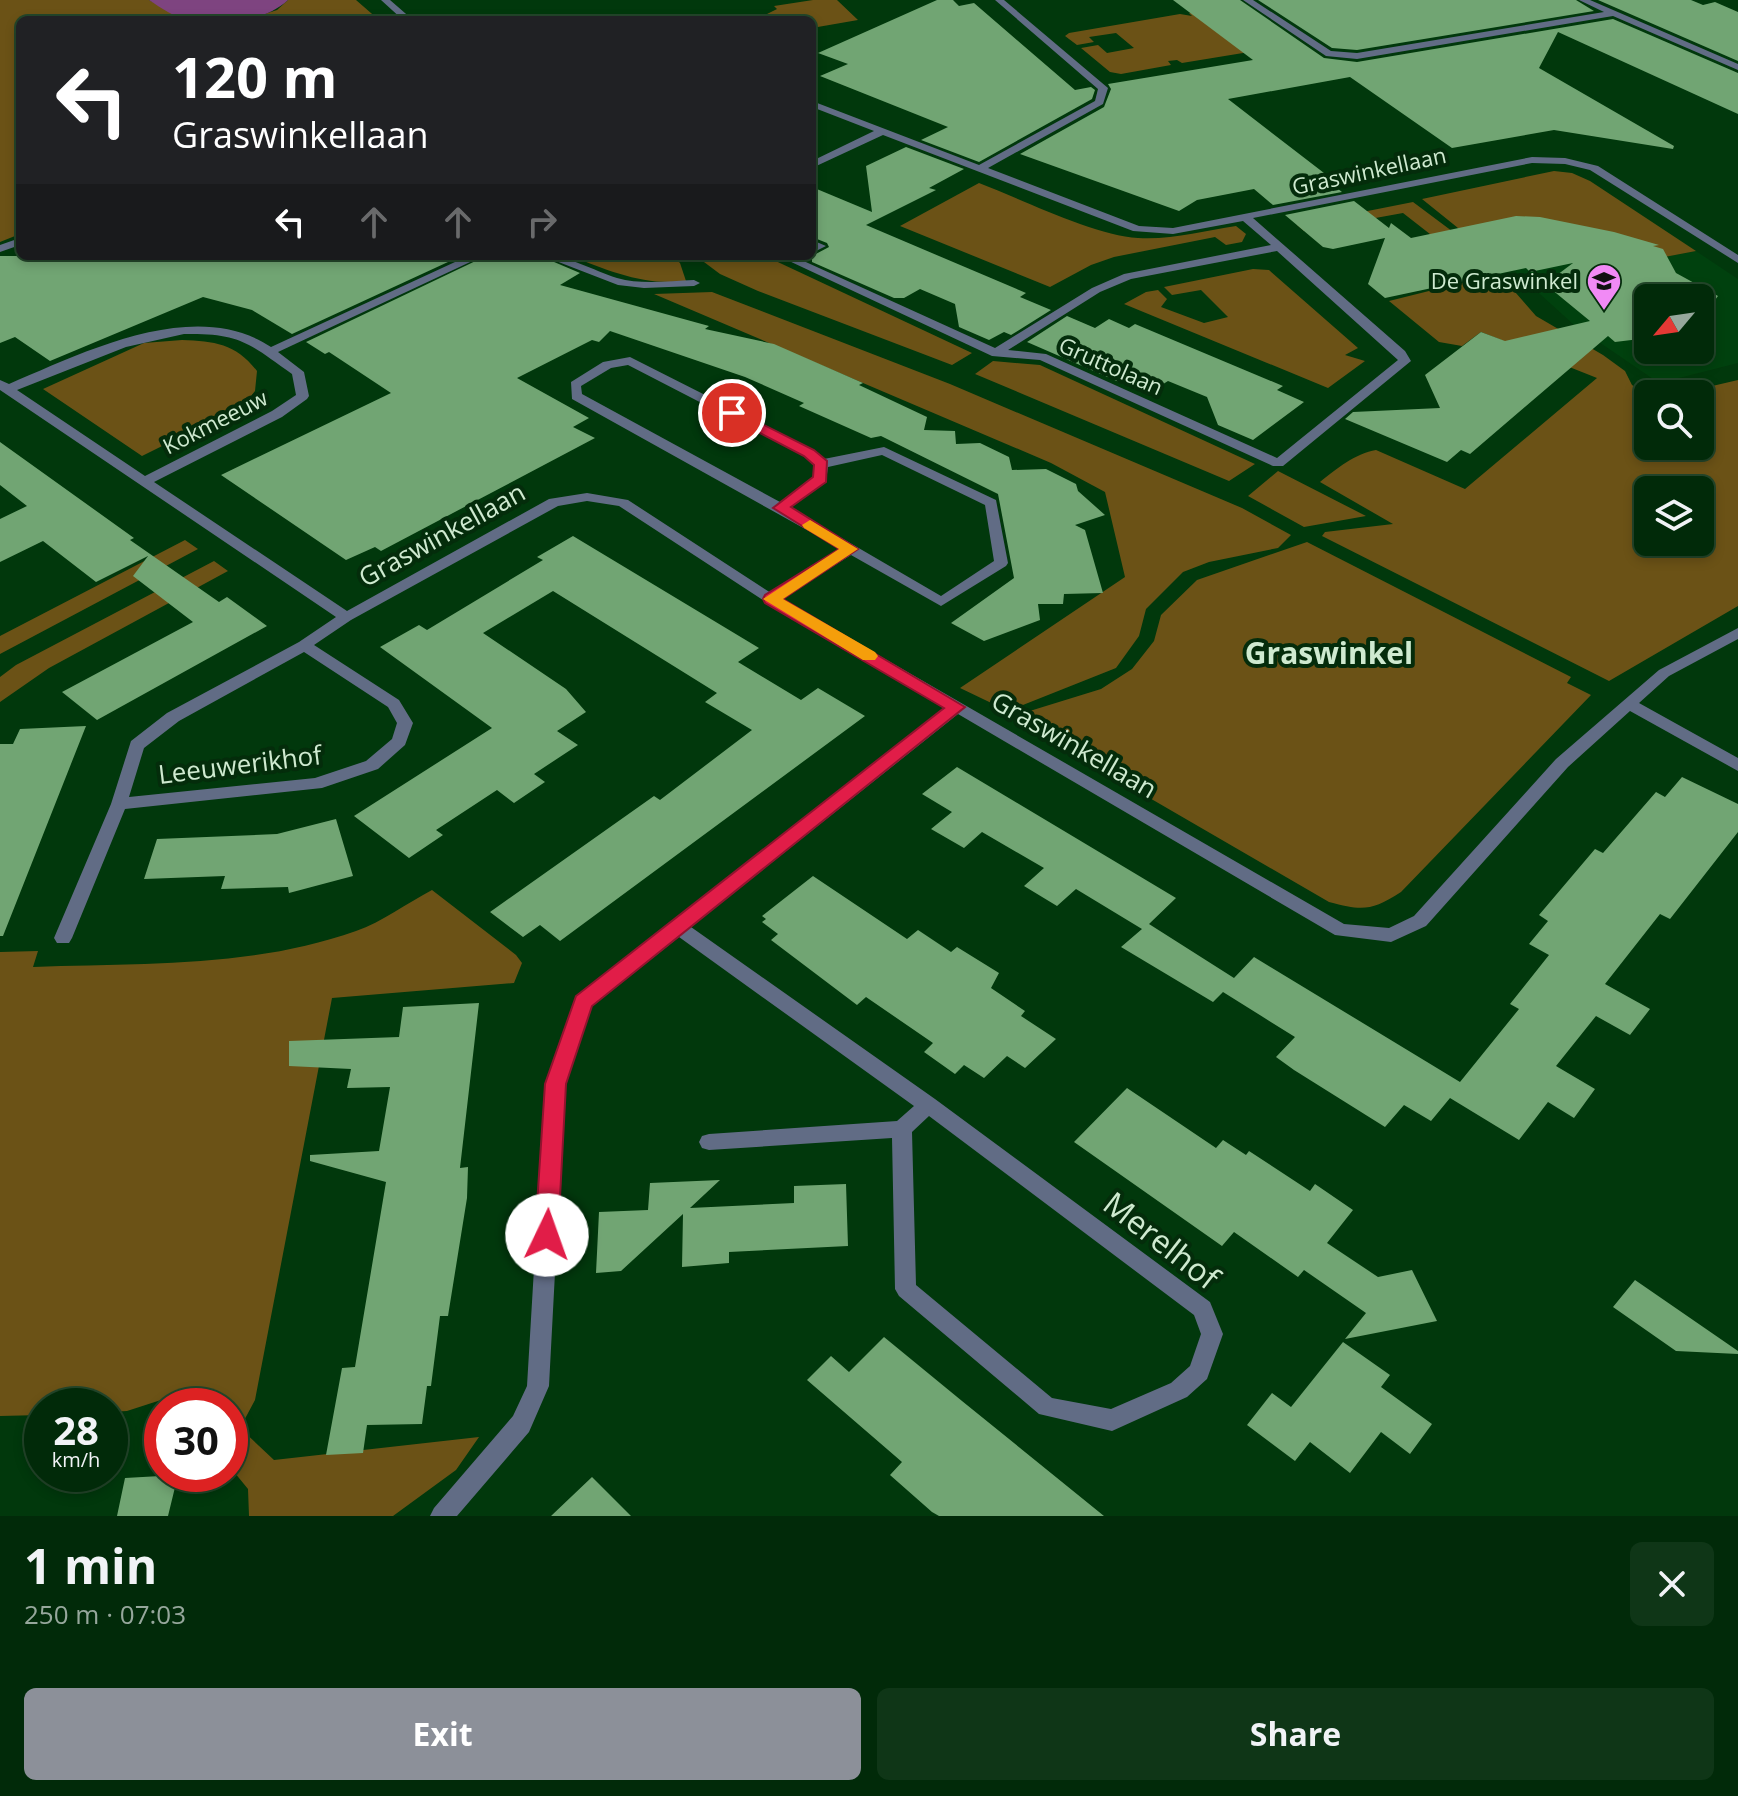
<!DOCTYPE html>
<html lang="en">
<head>
<meta charset="utf-8">
<style>
  :root { --surface:#012a09; --page:#0f3617; --text:#f1f3f6; --muted:#96a79c; --line:#23462a; --accent:#8c9099 }
  body { margin:0; font-family:"Open Sans",sans-serif; background:var(--page); color:var(--text); height:100vh; display:flex; flex-direction:column; font-size:30px; white-space:nowrap }
  * { box-sizing:border-box; margin:0 }
  p { font-size:26px; color:var(--muted) }
  .icon { flex:none; width:44px; height:44px; fill:none; stroke:currentColor; stroke-width:2; stroke-linecap:round; stroke-linejoin:round }
  .map { position:relative; height:1516px; overflow:hidden }
  .panel { display:flex; flex-direction:column; background:var(--surface); flex:1 }
  .panel>* { flex:none }
  .top-card { position:absolute; left:16px; top:16px; width:800px; height:244px; border-radius:12px; box-shadow:0 4px 12px #0003,0 0 0 2px var(--line); background:#202124; color:#fff; overflow:hidden }
  .needle { width:52px; rotate:241deg }
  .buttons { position:absolute; left:1634px; top:284px; display:grid; gap:16px }
  .buttons a { display:grid; place-items:center; width:80px; height:80px; border-radius:12px; background:var(--surface); box-shadow:0 4px 12px #0003,0 0 0 2px var(--line); font-size:40px }
  .speed { position:absolute; left:24px; top:1388px; display:flex; gap:16px; font-size:40px; font-weight:700; text-align:center }
  .speed>* { display:grid; place-content:center; width:104px; height:104px; border-radius:50%; background:var(--surface); box-shadow:0 4px 12px #0003,0 0 0 2px var(--line); line-height:1 }
  .speed small { font-size:20px; font-weight:400 }
  .speed .limit { border:12px solid #d22; background:#fff; color:#111 }
  .pin { position:absolute; display:grid; place-items:center; width:68px; height:68px; color:#fff; margin:-34px; border:4px solid #fff; border-radius:50%; box-shadow:0 2px 8px #0007 }
  .me { position:absolute; width:88px; margin:-44px; rotate:3deg; stroke-linejoin:round; filter:drop-shadow(0 0 6px #0008) }
  .turn { display:flex; align-items:center; gap:28px; height:168px; padding:0 24px; font-size:36px }
  .turn .icon { width:104px; height:104px; stroke-width:2.5 }
  .turn b { display:block; font-size:56px; line-height:68px }
  .lanes { display:flex; align-items:center; height:76px; padding:0 24px; background:#0003; justify-content:center; gap:40px; direction:ltr }
  .lanes .off { opacity:.35 }
  .round { display:grid; place-items:center; flex:none; width:84px; height:84px; border-radius:12px; background:var(--page) }
  .head { display:flex; align-items:center; justify-content:space-between; height:136px; padding:0 24px }
  h1 { font-size:48px; font-weight:700; line-height:60px }
  .cta { display:flex; gap:16px; margin-top:auto; padding:16px 24px }
  .cta a { flex:1; height:92px; border-radius:12px; background:var(--accent); color:#fff; font-size:32px; font-weight:700; line-height:92px; text-align:center }
  .cta a+a { background:var(--page); color:var(--text) }
  .map>svg:first-child { display:block }
  .built { fill:#00410e; fill-rule:evenodd }
  .green { fill:#6b5216; fill-rule:evenodd }
  .water { fill:#7e4480 }
  .building { fill:#71a573 }
  .lines { fill:none; stroke-linecap:round; stroke-linejoin:round }
  .street { fill:#616c85; fill-rule:evenodd }
  .route { fill:#e11d48; stroke:#92132f; stroke-width:2 }
  .slow { fill:#f59e0b }
  .labels { text-anchor:middle; stroke-width:8; stroke-linejoin:round; paint-order:stroke }
  .far-street-label { font-size:22px; fill:#cfead0; stroke:#042c0b }
  .far-poi-label { font-size:22px; fill:#cfead0; stroke:#042c0b; text-anchor:end }
  .street-label { font-size:26px; fill:#cfead0; stroke:#042c0b }
  .quarter-label { font-size:30px; font-weight:bold; fill:#cfead0; stroke:#042c0b }
  .near-street-label { font-size:32px; fill:#cfead0; stroke:#042c0b }
</style>
</head>
<body>
<div class="map">
<svg width="1738" height="1516" viewBox="0 0 1738 1516">
  <rect width="100%" height="100%" fill="#01380c"/>
  <path class="built" d="M1696 251 1738 279V363L1659 383 1574 325 1507 264 1654 259ZM1648 298H1700V350H1648Z"/>
  <path class="green" d="M0 0H149L188 20H20V234L0 242Z
    M288 0H356L379 20H246L277 10Z
    M813 0H837L858 20 812 28V20H767L771 17 765 15 777 9 774 6Z
    M1227 7 1280 47 1182 63 1177 60 1168 61 1171 65 1121 74 1110 72 1081 48 1098 45 1107 53 1134 48 1116 33 1089 37 1094 42 1077 45 1065 36 1069 33 1180 14 1192 16 1189 13Z
    M1554 171 1572 173 1590 181 1696 251 1654 259 1458 228 1422 199Z
    M979 183C1021 199 1095 236 1138 238 1171 240 1204 231 1236 226L1246 234 1242 242 1226 245 1215 237 1114 257 1091 265 1050 287 900 226Z
    M1413 202 1480 252 1536 316 1603 355 1625 371 1632 385 1648 395V446H1700V394H1678L1738 380V606L1609 681 1322 536 1325 532 1393 524 1320 482C1336 469 1356 453 1376 450L1465 489 1597 378 1481 332 1462 346 1439 342 1389 301 1485 277 1403 213 1304 231 1297 225ZM1648 490H1700V542H1648Z
    M571 256H672L680 263 686 281C644 286 609 271 571 256Z
    M696 256H765L972 353 952 365 758 291 720 274Z
    M1253 269 1269 270 1358 348 1345 355 1365 361 1328 388 1124 304 1146 292 1158 290 1167 299 1161 307 1204 323 1228 317 1201 290 1172 295 1164 287Z
    M712 292 950 384 1242 508 1291 535 1278 548 1209 562 1183 572 1146 609 1139 636 1116 668 1008 711 960 688 1125 577 1105 492 1051 463 654 294Z
    M182 340C215 341 236 344 257 371L255 391 243 406 142 456 43 389 144 343Z
    M993 361 1040 365 1255 464 1229 481 975 374Z
    M1278 471 1366 516 1304 527 1248 496Z
    M185 540 198 549 0 654V636Z
    M1307 542 1571 677 1567 683 1591 695 1401 892C1371 911 1363 911 1329 902L1010 717 1101 689 1132 669 1154 641 1161 615 1197 580Z
    M214 561 228 571 49 668 0 702V677L16 665Z
    M432 890 516 955 522 963 514 983 332 998 255 1400 240 1428 274 1460 479 1437 456 1470 393 1516H249L248 1489 230 1467V1406H170L161 1400 127 1411 110 1412V1406H42V1415L0 1416V952L38 951 33 967C141 963 252 968 356 931 382 922 407 903 432 890Z"/>
  <path class="water" d="M149 0H288C263 23 222 25 190 20 175 18 161 8 149 0Z"/>
  <path class="building" d="M937 0H953L959 6 974 3 1075 90 1091 87 1095 90 1092 99 979 162 921 140 948 127 820 76 848 64 818 53Z
    M1173 0H1240L1324 58 1357 62 1613 19 1738 73V114L1558 32 1539 68 1674 146 1673 149 1554 130 1452 148 1350 77 1228 99 1324 173 1319 174 1342 192 1273 205 1254 189 1197 200 1179 211 1020 154 1104 107 1111 89 1108 84 1253 60Z
    M1258 0H1576L1594 11 1357 50 1332 48Z
    M1598 0H1691L1703 5 1715 2 1738 12V61Z
    M906 147 964 169 929 188 936 190 866 225 1026 293 1020 297 1051 310 1011 335 1004 332 989 340 959 327 955 304 920 289 904 298H894L812 262V256L829 247 827 243 812 237V187L872 212 866 166Z
    M1354 201 1389 228 1391 223 1411 238 1516 216 1540 217 1614 232 1659 245 1653 246 1663 249 1676 273 1718 296 1700 320V298H1648V338L1615 342 1608 336 1470 454 1461 450 1447 462 1345 419 1353 412 1440 408 1425 375 1481 332 1505 341 1590 321 1545 284 1573 263 1530 272 1526 268 1385 298 1368 284 1385 238 1333 249 1323 247 1285 215Z
    M0 256H461L292 334 252 310 203 297 50 361 15 337 0 343Z
    M486 256H540L580 273 560 285 709 326 705 329 774 344 863 383 859 385 927 417 924 430 955 431 956 444 980 443 1009 457 1012 470 1046 469 1076 484 1078 491 1105 515 1075 525 1085 530 1103 593 1064 594 1063 604H1038L1040 620 984 641 951 623 1014 578 998 494 881 436 871 438 799 406 804 403 745 377 610 331 599 342 592 340 517 378 589 418 573 427 595 438 381 551 375 547 346 560 221 475 391 393 329 352 325 354 306 342Z
    M1067 316 1095 328 1109 319 1129 328 1135 324 1283 386 1277 390 1304 402 1253 440 1218 425 1207 397 1168 381 1152 391 1142 392 1027 342Z
    M0 442 134 538 130 540 219 602 227 597 267 626 97 720 62 692 193 622 133 576 148 556 96 582 43 541 0 562V519L27 506 0 485Z
    M573 536 759 648 738 662 801 700 818 688 865 716 560 941 540 925 523 937 490 912 654 796 660 800 752 730 705 702 717 693 553 591 483 633 566 689 586 712 557 731 578 745 534 774 545 782 514 803 497 790 436 830 443 835 409 858 354 816 492 728 380 647 419 625 427 630 543 560 537 557Z
    M86 726 3 936H0V744H13L20 729Z
    M957 767 1176 898 1149 924 1234 978 1254 957 1460 1082 1519 1009 1510 1004 1549 955 1529 944 1548 921 1539 915 1595 849 1603 853 1656 792 1665 797 1682 777 1738 804V832L1670 919 1660 914 1605 984 1650 1009 1630 1035 1596 1016 1556 1066 1595 1089 1574 1118 1548 1102 1519 1140 1450 1098 1431 1121 1404 1105 1385 1127 1294 1070 1276 1057 1295 1037 1223 992 1213 1002 1121 947 1142 929 1076 889 1057 906 1024 886 1044 868 982 832 964 848 931 829 952 812 922 794Z
    M336 819 353 876 289 893 288 887 221 889 225 876 144 879 157 839 277 834Z
    M813 876 907 939 918 930 951 952 957 947 999 973 991 988 1025 1011 1021 1016 1056 1039 1025 1068 1007 1056 984 1078 964 1065 955 1074 924 1052 933 1043 866 997 857 1005 771 940 778 934 762 922 766 919 762 916Z
    M479 1003 460 1168 468 1167 467 1198 448 1316H440L431 1386H427L422 1424 367 1425 363 1453 326 1455 342 1368 355 1367 386 1182 310 1161V1155L379 1151 390 1087 347 1088 351 1069 289 1066V1041L399 1037 403 1007Z
    M1127 1088 1216 1148 1223 1140 1246 1155 1249 1151 1310 1191 1315 1184 1353 1210 1327 1243 1378 1277 1412 1270 1437 1321 1345 1339 1366 1313 1304 1270 1298 1277 1234 1232 1222 1246 1074 1142Z
    M720 1180 690 1208 794 1203V1186L846 1184 848 1246 729 1252V1263L682 1267 683 1214 621 1271 596 1273 599 1212 648 1210 650 1183Z
    M1635 1280 1738 1351V1354L1676 1351 1613 1307Z
    M884 1337 962 1401 1104 1516H939L932 1512 890 1475 902 1462 807 1380 831 1356 849 1372Z
    M1343 1342 1390 1375 1381 1387 1432 1424 1410 1454 1381 1432 1350 1473 1310 1442 1295 1461 1247 1425 1272 1393 1291 1407Z
    M178 1475 168 1516H117L125 1478Z
    M592 1477 631 1516H551Z"/>
  <g class="lines">
    <path class="street" d="M381 0H390L413 20H403Z
      M995 0H1004L1108 88 1103 104 988 168 1139 226 1173 228 1532 157 1565 158 1598 166 1738 255V263L1590 170 1565 164 1532 163 1253 218 1405 351 1411 361 1283 466H1273L1040 360 992 356 787 260 797 258 995 348 1092 288 1124 274 1271 245 1243 221 1173 234 1133 231 883 135 812 168V161L874 131 812 107V101L979 165 1095 101 1098 89ZM1277 251 1398 360 1277 458 1046 354 1008 350 1100 292 1131 279Z
      M1243 0H1253L1331 51 1357 53 1604 12 1579 0H1590L1738 64V70L1613 16 1357 59 1326 56Z
      M20 238V245L0 252V245Z
      M812 240 826 246 812 253Z
      M468 256H483L278 352 304 372 309 396 307 399 282 417 154 482 347 611 549 499 587 493 628 500 771 593 841 549 572 399 571 382 603 362 630 357 814 450 824 459 884 447 996 500 1008 563 1006 566 941 606 851 555 781 599 1344 924 1389 928 1414 916 1556 759 1659 670 1738 628V639L1669 676 1639 703 1738 758V771L1630 711 1568 767 1426 926 1391 942 1335 935 958 714 691 927 935 1099 1210 1302 1223 1334 1207 1379 1187 1397 1112 1431 1039 1414 899 1296 895 1289 892 1138 709 1150 702 1148 699 1142 702 1136 709 1134 897 1121 914 1106 679 937 592 1006 565 1084 549 1386 529 1432 457 1516H430L434 1508 513 1416 527 1386 545 1084 578 997 946 708 766 602 619 506 587 501 558 506 351 620 314 645 399 700 413 723 405 745 378 769 322 788 125 809 72 938 69 943H57L54 938 111 804 131 741 167 713 299 642 336 617 0 390V380L9 384C83 353 194 296 271 347ZM184 334C241 333 248 343 292 374L296 395 272 411 145 476 17 390 126 347ZM628 365 804 456 814 465V477L780 502 582 394 581 386 611 368ZM882 455 985 505 994 561 941 596 790 508 826 481 828 467ZM304 652 388 707 397 723 392 739 366 761 315 778 129 797 144 748 179 721ZM929 1116 1194 1315 1201 1334 1190 1366 1171 1383 1111 1409 1052 1398 916 1285 912 1132Z
      M543 256C570 256 592 270 617 278 641 285 669 281 694 280L700 283 694 286 644 288 618 285Z"/>
  </g>
  <path class="route" d="M732 409 814 450 827 461 826 482 791 507 858 549 783 599 965 707 592 1006 566 1084 558 1235 555 1242 547 1245 538 1242 535 1235 545 1084 576 996 944 708 765 603 763 599 765 595 839 549 773 508 813 477 814 465 804 456 727 416 725 413Z"/>
  <path class="slow" d="M810 520 858 549 783 599 875 652 878 656 875 660H863L763 599 839 549 804 528 802 525Z"/>
  <defs>
    <g id="school-pin" transform="scale(1.8)"><path d="M0 17L-7.5 6A9.5 9.5 0 1 1 7.5 6Z" fill="#f18af5" stroke="#042c0b"/><path d="M0-5L7-2L0 1L-7-2ZM-4 1L0 2.5L4 1V4Q0 6-4 4Z" fill="#111"/></g>
  </defs>
  <g fill-rule="evenodd">
    <use href="#school-pin" x="1604" y="281"/>
  </g>
  <g class="labels">
    <g class="far-street-label">
      <text transform="translate(1369 171) rotate(-12)" y="8">Graswinkellaan</text>
      <text transform="translate(1111 366) rotate(24)" y="8">Gruttolaan</text>
      <text transform="translate(215 422) rotate(-27)" y="8">Kokmeeuw</text>
    </g>
    <g class="far-poi-label">
      <text x="1578" y="289">De Graswinkel</text>
    </g>
    <g class="street-label">
      <text transform="translate(442 535) rotate(-29)" y="9">Graswinkellaan</text>
      <text transform="translate(1074 745) rotate(30)" y="9">Graswinkellaan</text>
      <text transform="translate(240 765) rotate(-7)" y="9">Leeuwerikhof</text>
    </g>
    <g class="quarter-label">
      <text x="1329" y="664">Graswinkel</text>
    </g>
    <g class="near-street-label">
      <text transform="translate(1161 1241) rotate(38)" y="11">Merelhof</text>
    </g>
  </g>
</svg>
<div class="buttons">
<a><svg class="needle" viewBox="-14 -14 28 28"><path d="M0-13l5 13h-10z" fill="#e53935"/><path d="M0 13l5-13h-10z" fill="#96a79c"/></svg></a>
<a><svg class="icon" aria-label="search" viewBox="0 0 24 24"><circle cx="10" cy="10" r="6"/><path d="M15 15l6 6"/></svg></a>
<a><svg class="icon" aria-label="layers" viewBox="0 0 24 24"><path d="M12 4l9 5-9 5-9-5zM3 14l9 5 9-5"/></svg></a>
</div>
<div class="speed"><div>28<small>km/h</small></div><div class="limit">30</div></div>
<div class="pin" style="left:732px;top:413px;background:#d93025"><svg class="icon" aria-label="arrive" viewBox="0 0 24 24"><path d="M6 21V4h12l-3 4 3 4H6"/></svg></div>
<svg class="me" style="left:547px;top:1235px" viewBox="-20 -20 40 40"><circle r="19" fill="#fff"/><path d="M0-13L10 11 0 6-10 11z" fill="#e11d48"/></svg>
<div class="top-card">
<div class="turn"><svg class="icon" aria-label="left" viewBox="0 0 24 24"><path d="M17 20v-9H6M10 6l-5 5 5 5"/></svg><div><b>120 m</b>Graswinkellaan</div></div>
<div class="lanes"><svg class="icon" aria-label="left" viewBox="0 0 24 24"><path d="M17 20v-9H6M10 6l-5 5 5 5"/></svg><svg class="icon off" aria-label="ahead" viewBox="0 0 24 24"><path d="M12 20V5M6 11l6-6 6 6"/></svg><svg class="icon off" aria-label="ahead" viewBox="0 0 24 24"><path d="M12 20V5M6 11l6-6 6 6"/></svg><svg class="icon off" aria-label="right" viewBox="0 0 24 24"><path d="M7 20v-9h11M14 6l5 5-5 5"/></svg></div>
</div>
</div>
<section class="panel">
<div class="head"><div><h1>1 min</h1><p>250 m · 07:03</p></div><a class="round"><svg class="icon" aria-label="close" viewBox="0 0 24 24"><path d="M6 6l12 12M18 6L6 18"/></svg></a></div>
<div class="cta"><a>Exit</a><a>Share</a></div>
</section>
</body>
</html>
